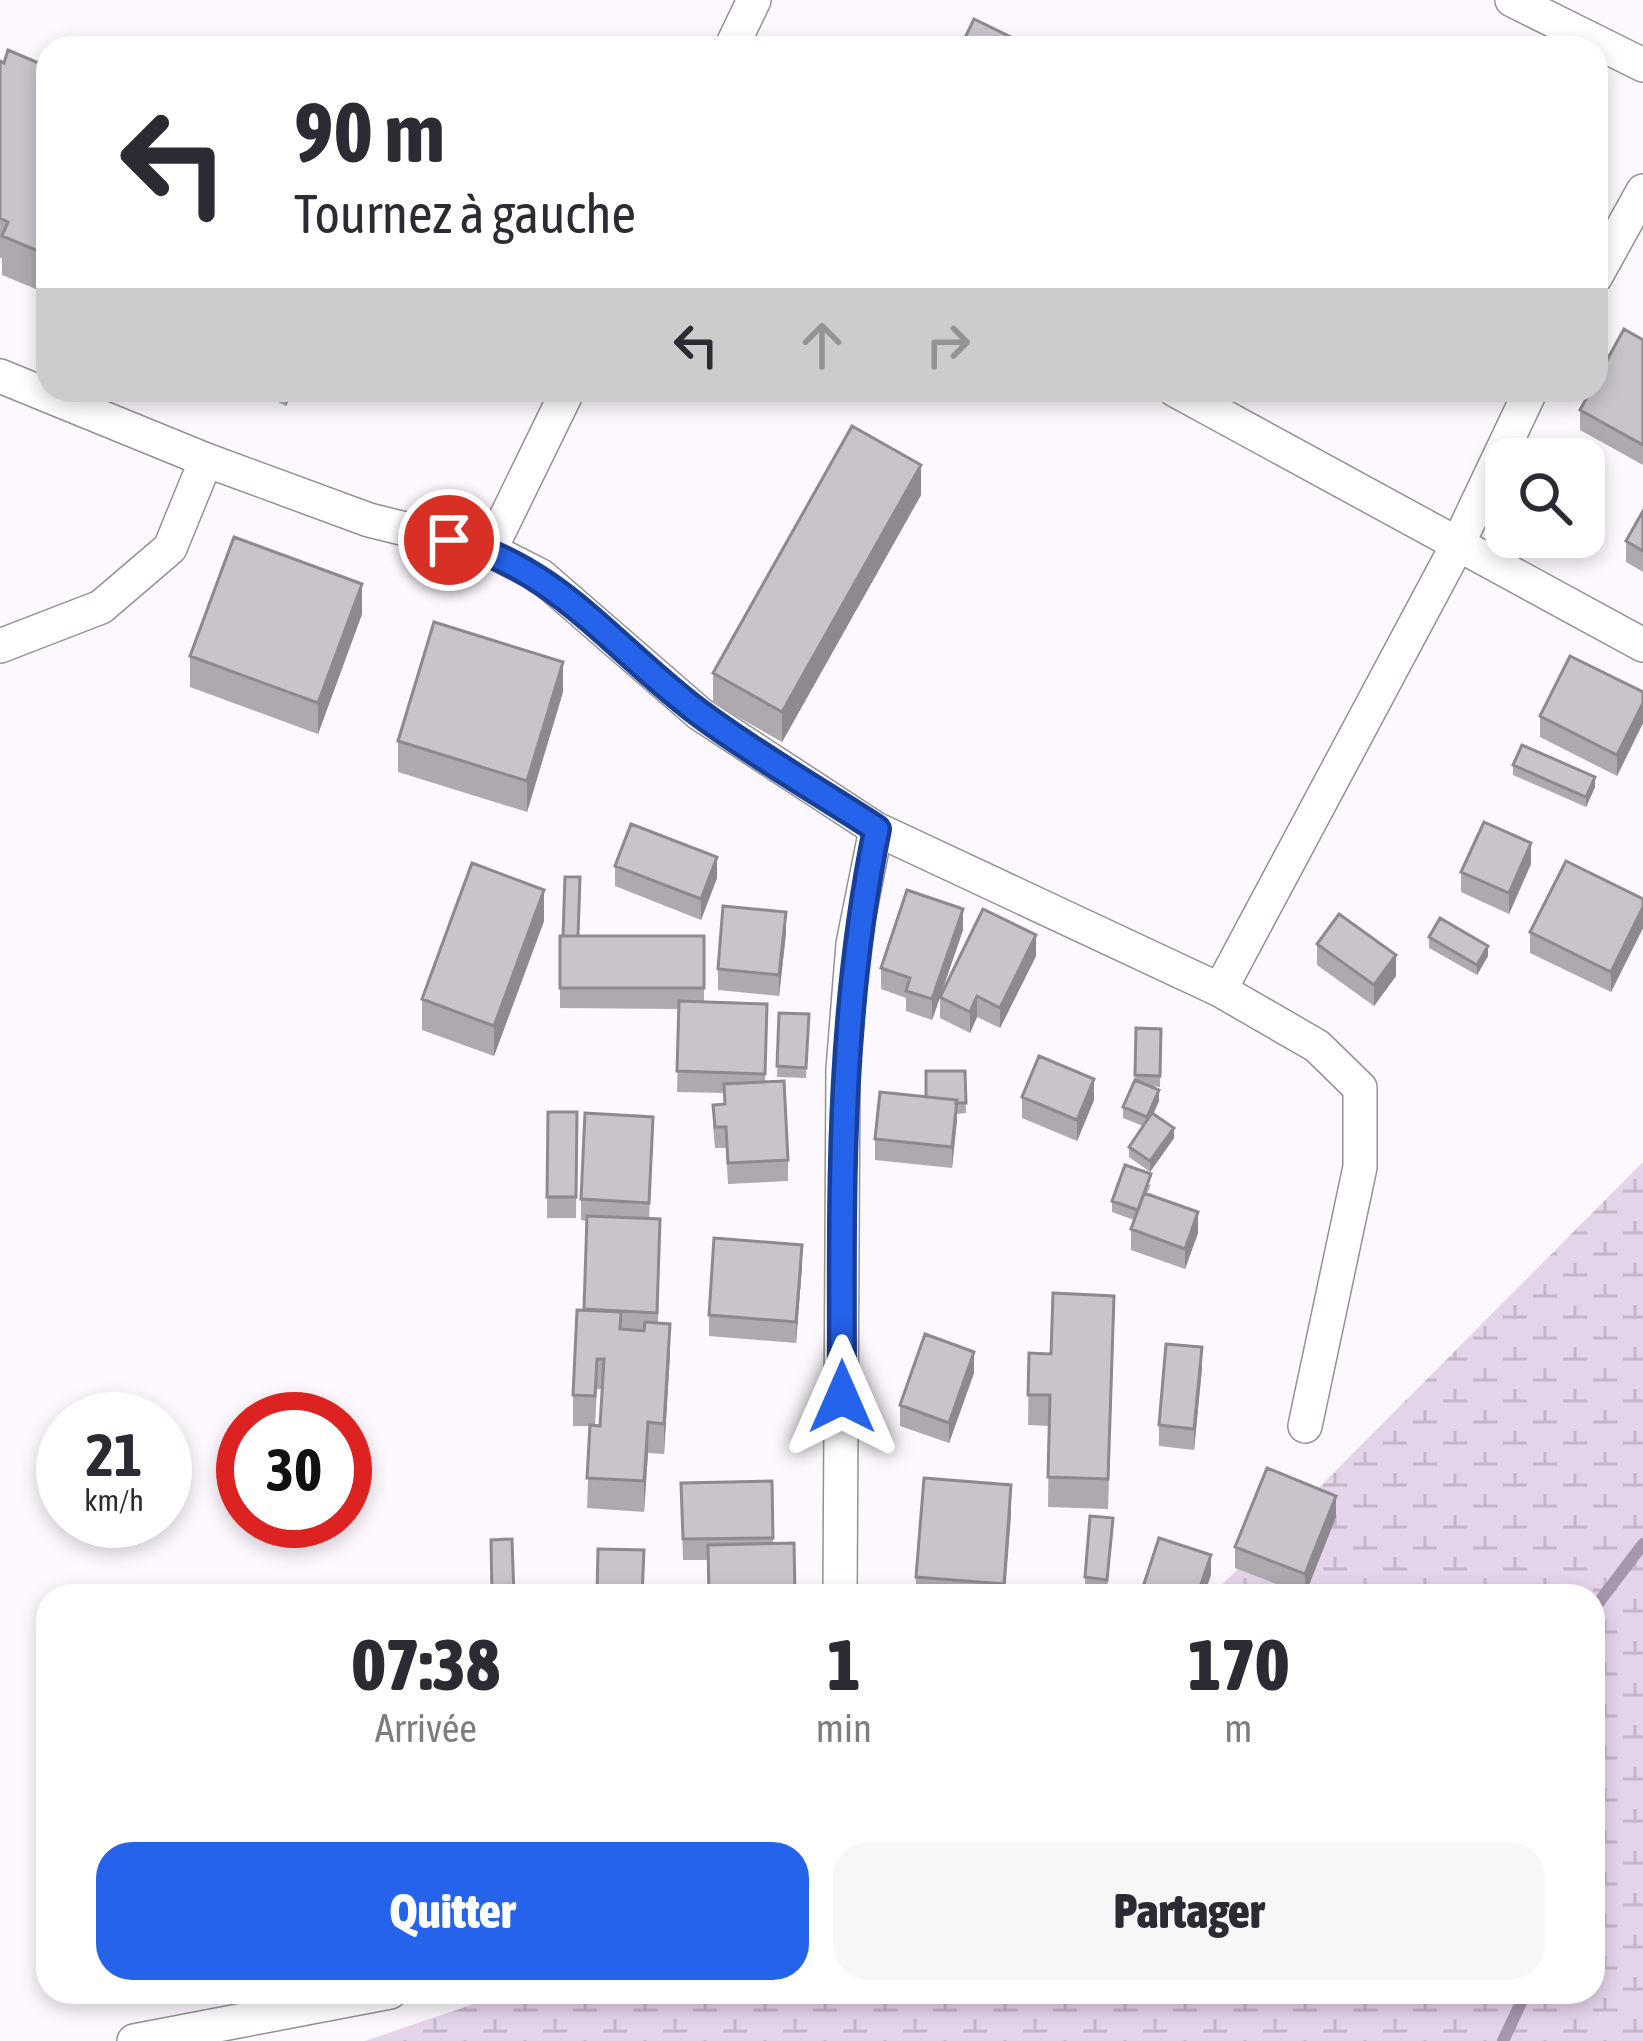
<!DOCTYPE html>
<html lang="fr">
<head>
<meta charset="utf-8">
<style>
  :root { --surface:#fff; --page:#f7f7f7; --text:#2b2b33; --muted:#7c7c81; --accent:#2563eb }
  body { margin:0; font-family:"Asap Condensed",sans-serif; background:var(--page); color:var(--text); height:100vh; display:flex; flex-direction:column; font-size:45px; white-space:nowrap }
  * { box-sizing:border-box; margin:0 }
  p { font-size:39px; color:var(--muted) }
  .icon { flex:none; width:66px; height:66px; fill:none; stroke:currentColor; stroke-width:2; stroke-linecap:round; stroke-linejoin:round }
  .map { position:relative; flex:1; overflow:hidden }
  .drawer { position:absolute; left:36px; top:1584px; width:1569px; height:420px; display:flex; flex-direction:column; background:var(--surface); border-radius:36px; box-shadow:0 6px 18px #0003 }
  .drawer>* { flex:none }
  .hud { position:absolute; left:36px; top:36px; width:1572px; height:366px; border-radius:36px; box-shadow:0 6px 18px #0003; background:#fff; color:var(--text); overflow:hidden }
  .controls { position:absolute; left:1485px; top:438px; display:grid; gap:24px }
  .controls a { display:grid; place-items:center; width:120px; height:120px; border-radius:24px; background:var(--surface); box-shadow:0 6px 18px #0003; font-size:60px }
  .speed { position:absolute; left:36px; top:1392px; display:flex; gap:24px; font-size:60px; font-weight:700; text-align:center }
  .speed>* { display:grid; place-content:center; width:156px; height:156px; border-radius:50%; background:var(--surface); box-shadow:0 6px 18px #0003; line-height:1 }
  .speed small { font-size:30px; font-weight:400 }
  .speed .limit { border:18px solid #d22; background:#fff; color:#111 }
  .pin { position:absolute; display:grid; place-items:center; width:102px; height:102px; color:#fff; margin:-51px; border:6px solid #fff; border-radius:50%; box-shadow:0 3px 12px #0007 }
  .me { position:absolute; width:132px; margin:-66px; rotate:0deg; stroke-linejoin:round; filter:drop-shadow(0 0 9px #0008) }
  .turn { display:flex; align-items:center; gap:42px; height:252px; padding:0 60px; font-size:54px }
  .turn .icon { width:156px; height:156px; stroke-width:2.5 }
  .turn b { display:block; font-size:84px; line-height:102px }
  .lanes { display:flex; align-items:center; height:114px; padding:0 60px; background:#0003; justify-content:center; gap:60px; direction:ltr }
  .lanes .off { opacity:.35 }
  .eta { display:flex; justify-content:space-evenly; align-items:center; height:204px; text-align:center }
  .eta b { font-size:72px; font-weight:800; line-height:84px }
  .primary-button { display:flex; gap:24px; margin-top:auto; padding:24px 60px }
  .primary-button a { flex:1; height:138px; border-radius:36px; background:var(--accent); color:#fff; font-size:48px; font-weight:800; line-height:138px; text-align:center }
  .primary-button a+a { background:var(--page); color:var(--text) }
  .map>svg:first-child { display:block }
  .wetland { fill:url(#wetland-marsh) }
  .lines { fill:none; stroke-linecap:round; stroke-linejoin:round }
  .stream { stroke:#a795ae; stroke-width:12 }
  .street-casing { stroke:#959096; stroke-width:36 }
  .street { stroke:#fff; stroke-width:33 }
  .wall { fill:#ada9af; fill-rule:evenodd }
  .shaded-wall { fill:#8d898e }
  .building { fill:#c9c4cb; stroke:#8d898e; stroke-width:3 }
  .route-casing { stroke:#184099; stroke-width:30 }
  .route { stroke:#2563eb; stroke-width:21 }
</style>
</head>
<body>
<div class="map">
<svg width="1643" height="2041" viewBox="0 0 1643 2041">
  <defs>
    <pattern id="wetland-marsh" width="20" height="14" patternUnits="userSpaceOnUse" patternTransform="scale(3)"><rect width="20" height="14" fill="#e4d4ea"/><path d="M1 5h8M5 5V1M11 12h8M15 12V8" fill="none" stroke="#c4b6c9"/></pattern>
  </defs>
  <rect width="100%" height="100%" fill="#fdf8fe"/>
  <path class="wetland" d="M1643 1162V2041H365L509 1992H1593V1596H1211Z"/>
  <g class="lines">
    <path class="stream" d="M1593 1610 1643 1544
      M1503 2041 1526 1992"/>
    <g class="street-casing">
      <path id="street" d="M1512 0 1643 65
        M731 48 754 0
        M1596 276 1643 191
        M0 376 206 460 369 520 490 550 541 576 700 714 876 829 1220 990 1317 1046 1360 1088V1167L1305 1426
        M1175 390 1643 645
        M490 550 568 390
        M0 646 101 607 170 548 206 460
        M1220 990 1458 544 1531 390
        M840 1596 843 1069 853 944 876 829
        M134 2041 390 1992"/>
    </g>
    <use href="#street" class="street"/>
  </g>
  <path class="wall" d="M0 61 48 67V294L2 275V258H0Z
    M1643 340V465L1580 430V410Z
    M255 390H294L286 406Z
    M921 495 782 742 713 703V673Z
    M1643 511V572L1626 562V541Z
    M362 614 318 734 190 687V656Z
    M563 692 527 812 398 772V741Z
    M1643 692V723L1617 776 1540 737V716Z
    M1513 765 1595 787 1586 807 1513 775Z
    M1531 864 1509 914 1461 892V872Z
    M615 866 717 878 701 920 615 886Z
    M1643 899V928L1611 992 1530 953V932Z
    M544 921 494 1056 422 1030V999Z
    M963 930 941 994 1036 956 1000 1028 977 1017 970 1033 940 1018V998L932 1020 906 1011V998L881 989V968Z
    M786 933 779 996 718 990V969Z
    M560 936H704V1002L767 1004 765 1082 788 1160V1181L728 1184 726 1148H715L713 1126V1105L724 1104V1093L677 1092 679 1009 560 1008Z
    M1429 937 1488 956 1477 975 1429 948Z
    M1317 944 1396 976 1374 1006 1317 965Z
    M779 1013 809 1014 806 1078 777 1077Z
    M1136 1028 1161 1029 1160 1087 1150 1086 1159 1101 1153 1114 1174 1138 1150 1172 1129 1157V1147L1143 1126 1123 1118V1107L1135 1081Z
    M965 1071 966 1113 957 1114 952 1168 875 1160V1139L926 1097Z
    M1022 1097 1094 1100 1077 1141 1022 1118Z
    M548 1112H577L576 1218H547Z
    M653 1138 649 1219H660L658 1323 670 1354 664 1454 648 1453 644 1512 587 1508 590 1426H573V1395L584 1310 587 1221 581 1220V1199ZM597 1389H603L600 1426H595Z
    M1151 1184 1147 1194 1198 1233 1185 1269 1131 1250V1229L1134 1220 1112 1212V1201Z
    M802 1266 796 1343 709 1336V1315Z
    M1114 1326 1108 1509 1048 1507 1049 1426 1028 1425 1029 1353 1051 1354Z
    M1202 1368 1194 1450 1159 1446V1425Z
    M974 1373 949 1443 900 1426V1405Z
    M772 1481 773 1544 708 1560H683L681 1483Z
    M1011 1515 1005 1596H916V1577Z
    M1336 1517 1305 1595 1235 1568V1547Z
    M1113 1529 1107 1590 1085 1588V1577Z"/>
  <path class="shaded-wall" d="M286 390H294L286 406Z
    M921 465V495L782 742V712Z
    M362 584V614L318 734V703Z
    M563 662V692L527 812V781Z
    M1643 703V723L1617 776V755Z
    M1595 777V787L1586 807V797Z
    M1531 843V864L1509 914V893Z
    M717 857V878L701 920V899Z
    M544 890V921L494 1056V1026Z
    M1643 907V928L1611 992V972Z
    M963 909V930L932 1020V999Z
    M786 912V933L779 996V975Z
    M1036 935V956L1000 1028V1008Z
    M1488 946V956L1477 975V965Z
    M1396 955V976L1374 1006V985Z
    M977 996V1017L970 1033V1012Z
    M1094 1079V1100L1077 1141V1120Z
    M1159 1090V1101L1147 1128V1117Z
    M957 1100V1121L952 1168V1147Z
    M1174 1128V1138L1150 1172V1161Z
    M1198 1212V1233L1185 1269V1249Z
    M802 1245V1266L796 1343V1322Z
    M670 1324V1354L664 1454V1424Z
    M1202 1347V1368L1194 1450V1429Z
    M974 1352V1373L949 1443V1423Z
    M648 1422V1453L644 1512V1481Z
    M1011 1485V1515L1004 1596V1584Z
    M1336 1496V1517L1305 1595V1574Z
    M1211 1555V1575L1204 1596H1197Z"/>
  <path class="building" d="M974 19 1019 41 1016 48H960Z
    M8 50 48 67V255L2 236 8 222 0 218V61L4 63Z
    M1624 329 1643 340V445L1580 410 1591 390H1596V380Z
    M852 426 921 465 782 712 713 673Z
    M1643 511V551L1626 541Z
    M234 537 362 584 318 703 190 656Z
    M434 622 563 662 527 781 398 741Z
    M1570 656 1643 692V703L1617 755 1540 716Z
    M1522 745 1595 777 1586 797 1513 765Z
    M1484 822 1531 843 1509 893 1461 872Z
    M631 824 717 857 701 899 615 866Z
    M1566 861 1643 899V907L1611 972 1530 932Z
    M472 863 544 890 494 1026 422 999Z
    M565 877H580L578 936H563Z
    M907 890 963 909 932 999 906 991 910 978 881 968Z
    M723 906 786 912 779 975 718 969Z
    M983 909 1036 935 1000 1008 977 996 970 1012 940 997Z
    M1339 914 1396 955 1374 985 1317 944Z
    M1440 918 1488 946 1477 965 1429 937Z
    M560 936H704V988H560Z
    M679 1001 767 1004 765 1074 677 1071Z
    M779 1013 809 1014 806 1068 777 1066Z
    M1136 1028 1161 1029 1160 1076 1135 1075Z
    M1039 1056 1094 1079 1077 1120 1022 1097Z
    M926 1071H965L966 1103H956L957 1100 926 1097Z
    M1135 1080 1159 1090 1147 1117 1123 1107Z
    M784 1081 788 1160 728 1163 726 1127H715L713 1105 725 1104 724 1084Z
    M880 1092 957 1100 952 1147 875 1139Z
    M548 1112H577L576 1197H547Z
    M585 1113 653 1117 649 1203 581 1199Z
    M1152 1113 1174 1128 1150 1161 1129 1147Z
    M1125 1165 1151 1174 1138 1210 1112 1201Z
    M1144 1193 1198 1212 1185 1249 1131 1229Z
    M587 1216 660 1219 657 1313 584 1309Z
    M714 1238 802 1245 796 1322 709 1315Z
    M1053 1293 1114 1296 1108 1479 1048 1477 1050 1395H1028L1029 1353 1051 1354Z
    M577 1310 621 1312 620 1329 644 1331 645 1322 670 1324 664 1424 648 1422 644 1481 587 1478 590 1425 600 1426 604 1359H597L595 1396 573 1395Z
    M925 1334 974 1352 949 1423 900 1405Z
    M1166 1344 1202 1347 1194 1429 1159 1425Z
    M1267 1468 1336 1496 1305 1574 1235 1547Z
    M924 1478 1011 1485 1004 1584 916 1577Z
    M772 1481 773 1538 683 1539 681 1483Z
    M1090 1516 1113 1518 1107 1580 1085 1577Z
    M1159 1538 1211 1555 1197 1596H1140Z
    M512 1539 514 1596H492L491 1540Z
    M794 1543 795 1596H709L708 1545Z
    M598 1549 644 1550 642 1596H597Z"/>
  <g class="lines">
    <g class="route-casing">
      <path id="route" d="M449 540C556 566 613 648 698 712 754 754 817 790 877 829 837 1024 842 1200 842 1397"/>
    </g>
    <use href="#route" class="route"/>
  </g>
</svg>
<div class="controls">
<a><svg class="icon" aria-label="search" viewBox="0 0 24 24"><circle cx="10" cy="10" r="6"/><path d="M15 15l6 6"/></svg></a>
</div>
<div class="speed"><div>21<small>km/h</small></div><div class="limit">30</div></div>
<div class="pin" style="left:449px;top:540px;background:#d93025"><svg class="icon" aria-label="arrive" viewBox="0 0 24 24"><path d="M6 21V4h12l-3 4 3 4H6"/></svg></div>
<svg class="me" style="left:842px;top:1397px" viewBox="-20 -20 40 40"><path d="M0-17L14 15 0 8-14 15z" fill="#2563eb" stroke="#fff" stroke-width="4"/></svg>
<div class="hud">
<div class="turn"><svg class="icon" aria-label="left" viewBox="0 0 24 24"><path d="M17 20v-9H6M10 6l-5 5 5 5"/></svg><div><b>90 m</b>Tournez à gauche</div></div>
<div class="lanes"><svg class="icon" aria-label="left" viewBox="0 0 24 24"><path d="M17 20v-9H6M10 6l-5 5 5 5"/></svg><svg class="icon off" aria-label="ahead" viewBox="0 0 24 24"><path d="M12 20V5M6 11l6-6 6 6"/></svg><svg class="icon off" aria-label="right" viewBox="0 0 24 24"><path d="M7 20v-9h11M14 6l5 5-5 5"/></svg></div>
</div>
<section class="drawer">
<div class="eta">
<div><b>07:38</b><p>Arrivée</p></div>
<div><b>1</b><p>min</p></div>
<div><b>170</b><p>m</p></div>
</div>
<div class="primary-button"><a>Quitter</a><a>Partager</a></div>
</section>
</div>
</body>
</html>
